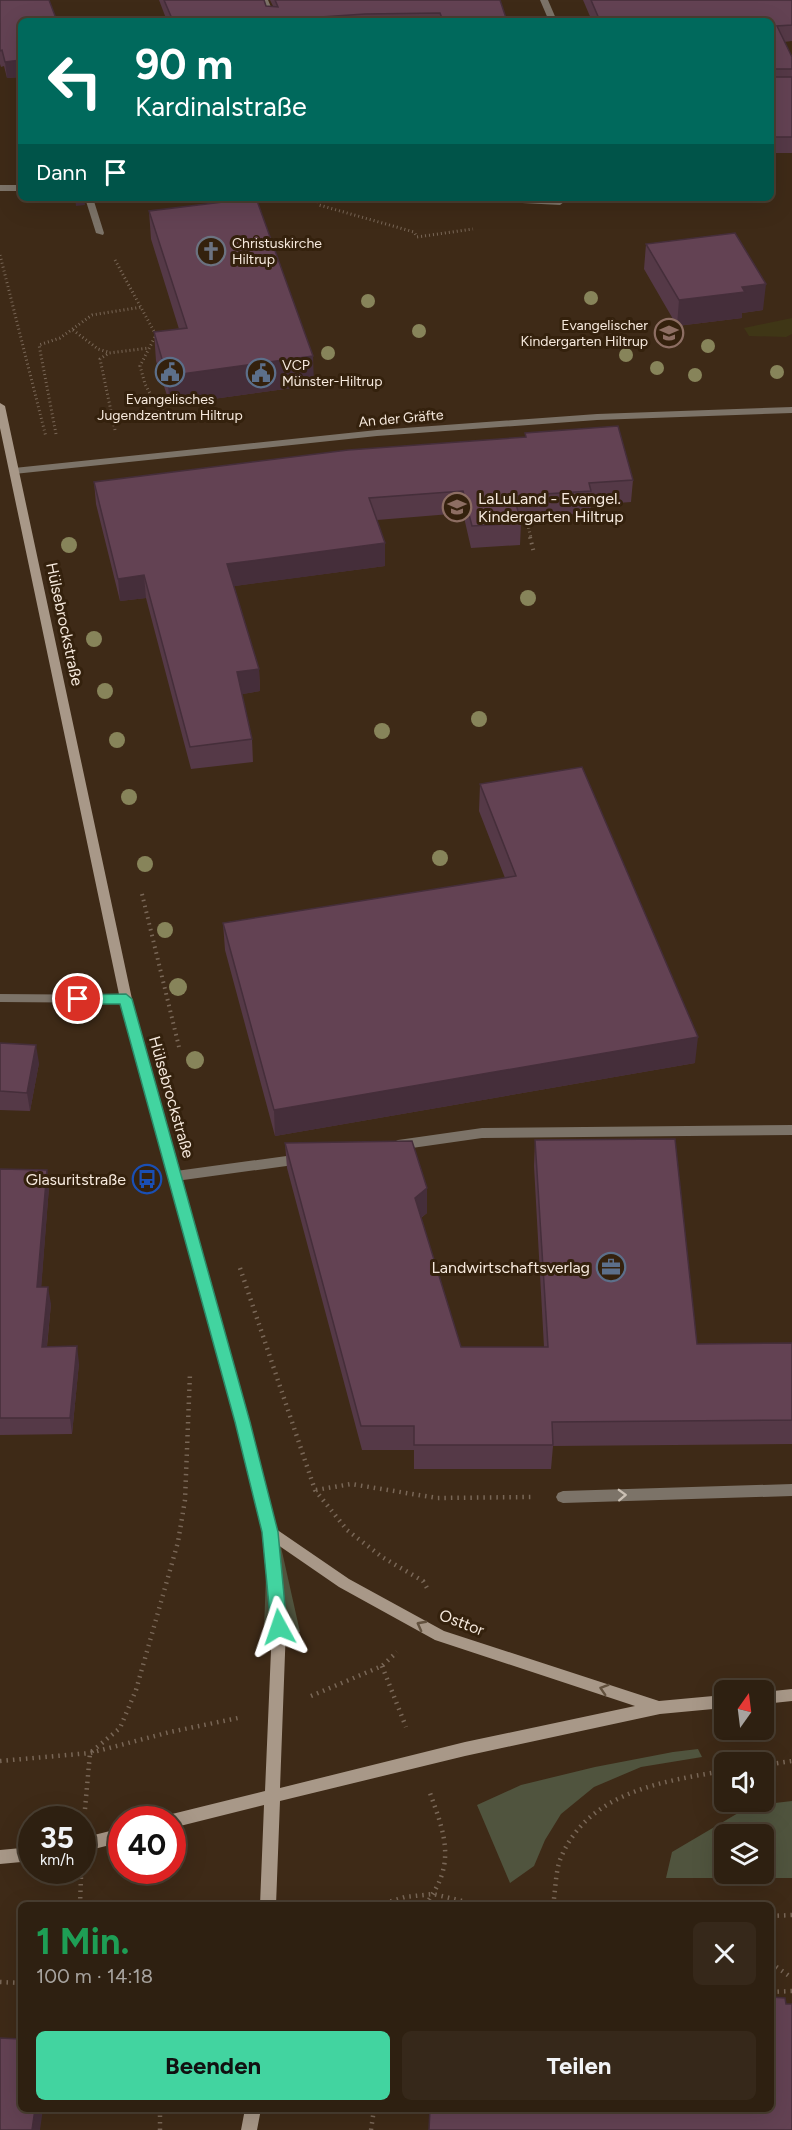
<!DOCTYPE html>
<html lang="de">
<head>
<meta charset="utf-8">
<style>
  :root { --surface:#2e2011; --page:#36281a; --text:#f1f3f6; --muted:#a7a39f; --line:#493e31; --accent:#42d4a0 }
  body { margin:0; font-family:Figtree,sans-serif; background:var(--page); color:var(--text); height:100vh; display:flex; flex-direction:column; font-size:22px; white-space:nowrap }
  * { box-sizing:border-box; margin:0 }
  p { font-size:20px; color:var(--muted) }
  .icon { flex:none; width:33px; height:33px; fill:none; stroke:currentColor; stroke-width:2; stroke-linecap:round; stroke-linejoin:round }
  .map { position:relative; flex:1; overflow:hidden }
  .side { position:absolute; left:18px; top:1902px; width:756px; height:210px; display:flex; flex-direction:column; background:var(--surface); border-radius:9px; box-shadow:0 6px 24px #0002,0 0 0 2px var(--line) }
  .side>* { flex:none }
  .guide { position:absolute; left:18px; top:18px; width:756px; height:183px; border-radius:9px; box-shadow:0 6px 24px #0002,0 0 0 2px var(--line); background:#00695c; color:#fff; overflow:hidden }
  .needle { width:39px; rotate:14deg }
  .buttons { position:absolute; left:714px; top:1680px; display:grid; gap:12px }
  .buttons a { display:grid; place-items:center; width:60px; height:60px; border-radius:9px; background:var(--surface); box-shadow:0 6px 24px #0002,0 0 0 2px var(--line); font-size:30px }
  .speed { position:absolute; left:18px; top:1806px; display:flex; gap:12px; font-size:30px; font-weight:700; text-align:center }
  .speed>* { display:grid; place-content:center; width:78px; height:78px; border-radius:50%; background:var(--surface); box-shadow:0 6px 24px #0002,0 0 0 2px var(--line); line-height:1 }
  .speed small { font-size:15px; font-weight:400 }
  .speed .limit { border:9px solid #d22; background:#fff; color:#111 }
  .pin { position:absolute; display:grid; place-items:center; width:51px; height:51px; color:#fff; margin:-26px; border:3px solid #fff; border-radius:50%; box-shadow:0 2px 6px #0007 }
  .me { position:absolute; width:66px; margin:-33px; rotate:355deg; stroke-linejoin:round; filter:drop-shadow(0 0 4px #0008) }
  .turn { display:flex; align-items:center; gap:21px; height:126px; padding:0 18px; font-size:27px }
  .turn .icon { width:78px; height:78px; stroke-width:2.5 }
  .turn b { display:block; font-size:42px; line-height:51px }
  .then { display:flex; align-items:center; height:57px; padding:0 18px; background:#0003; gap:12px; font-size:22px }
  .round { display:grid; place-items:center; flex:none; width:63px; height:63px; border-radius:9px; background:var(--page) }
  .summary { display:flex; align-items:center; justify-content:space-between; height:102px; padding:0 18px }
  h1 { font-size:36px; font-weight:700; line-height:45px; color:#1e9e55 }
  .cta { display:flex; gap:12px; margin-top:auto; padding:12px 18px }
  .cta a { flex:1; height:69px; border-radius:9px; background:var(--accent); color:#111; font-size:24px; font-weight:700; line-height:69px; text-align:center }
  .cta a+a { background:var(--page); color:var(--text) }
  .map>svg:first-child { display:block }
  .green { fill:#50543e; fill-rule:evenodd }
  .sand { fill:#3f3616 }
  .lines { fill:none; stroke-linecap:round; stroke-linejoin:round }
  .path-far2 { stroke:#796757; stroke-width:3; stroke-dasharray:1 3; stroke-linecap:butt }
  .path-far1 { stroke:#796757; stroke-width:4; stroke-dasharray:1.5 4.5; stroke-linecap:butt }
  .path { stroke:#796757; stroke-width:4.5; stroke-dasharray:1.5 5; stroke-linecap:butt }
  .lane { fill:#7c7368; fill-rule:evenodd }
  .street { fill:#7c7368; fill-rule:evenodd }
  .secondary { fill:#a89888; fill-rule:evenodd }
  .tree { fill:#87845a }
  .wall { fill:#553947 }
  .shaded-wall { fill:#452e3a }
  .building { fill:#634253; stroke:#452e3a; stroke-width:1.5 }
  .oneway { stroke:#cbc0b4 }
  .oneway2 { stroke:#62513e }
  .route { fill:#42d4a0; stroke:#2b8a68; stroke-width:1.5 }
  .labels { text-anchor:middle; stroke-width:6; stroke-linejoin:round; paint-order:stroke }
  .far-poi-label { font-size:14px; fill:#f6e9dd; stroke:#34210d; text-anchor:start }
  .far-street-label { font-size:14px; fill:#f6e9dd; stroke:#34210d }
  .poi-label { font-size:16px; fill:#f6e9dd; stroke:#34210d; text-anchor:end }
  .street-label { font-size:16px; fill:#f6e9dd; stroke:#34210d }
</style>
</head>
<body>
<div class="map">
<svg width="792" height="2130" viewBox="0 0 792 2130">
  <rect width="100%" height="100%" fill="#3e2a17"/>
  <path class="green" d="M267 1546 281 1547 300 1632 264 1630Z
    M698 1749 702 1757 641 1767 594 1787 561 1814 545 1840 534 1866 510 1883 477 1805 521 1785 595 1767 673 1752Z
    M792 1801V1878H666L672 1852 750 1806ZM724 1834H764V1874H724Z"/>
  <path class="sand" d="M792 318V334L786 337 749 336 744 328Z"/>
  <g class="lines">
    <path class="path-far2" d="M317 198 319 205 414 232 417 237 473 229
      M0 255 46 437
      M115 260 156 335 140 366 145 384 159 410 176 415
      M73 330 98 349 108 352
      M115 430 100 359 109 353 149 348
      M56 434 39 345 60 338 92 315 142 307
      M525 512 531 538"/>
    <path class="path-far1" d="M530 537 534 553
      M142 894 179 1047"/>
    <path class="path" d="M240 1268 315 1490 347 1530 382 1557 423 1581 427 1588
      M316 1490 351 1484 437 1498 532 1497
      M382 1666 406 1727
      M311 1696 382 1666 397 1652
      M0 1761 90 1753 170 1732 238 1718
      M764 1765 792 1761
      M85 1809 90 1753 120 1728 136 1690 178 1542 185 1500 190 1373
      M80 1905 81 1877
      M378 1905 405 1897 433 1894 479 1905
      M425 1905C456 1865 446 1837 430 1793
      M553 1905C556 1889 555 1870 562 1855 590 1792 663 1781 724 1771
      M771 1916 792 1915
      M771 1963 792 1978
      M0 1982 21 1983
      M771 1992 792 1991
      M160 2109V2130
      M371 2130 374 2109"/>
    <path class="lane" d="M0 185H21V191H0Z
      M85 198H93L104 233 103 235 96 233Z
      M477 198C494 198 552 194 564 202L560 205 481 201Z
      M792 407V413L597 420 377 436 14 474 9 471 14 468 377 430 597 414Z
      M792 1125V1135L482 1138 398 1150 394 1148 392 1145 394 1142 398 1140 482 1128Z
      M301 1154 305 1156 307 1159 305 1162 301 1164 176 1181 172 1179 170 1176 172 1173 176 1171Z
      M792 1484V1496L563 1503 558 1501 556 1497 558 1493 563 1491Z"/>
    <path class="street" d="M260 0H268L277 21H269Z
      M540 0H548L557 21H549Z
      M0 994 126 995 132 999 126 1003 0 1002Z"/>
    <path class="secondary" d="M0 403 5 406 132 999 250 1422 276 1529 349 1579 444 1631 659 1701 724 1695V1708L660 1714 465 1756 280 1801 276 1905H260L264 1805 172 1828V1820H165L167 1816 172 1814 265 1791 272 1627 263 1532 236 1422 120 999 0 428ZM278 1545 339 1587 435 1640 635 1706 465 1742 280 1788 286 1627Z
      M792 1689V1701L764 1704V1692Z
      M122 1828V1842L82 1852V1838Z
      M32 1847V1861L0 1864V1850Z
      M245 2109H261L257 2130H241Z"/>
  </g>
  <g class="tree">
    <circle cx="591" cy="298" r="7"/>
    <circle cx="368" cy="301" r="7"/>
    <circle cx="419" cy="331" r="7"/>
    <circle cx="708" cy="346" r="7"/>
    <circle cx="328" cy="353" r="7"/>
    <circle cx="626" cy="355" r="7"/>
    <circle cx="657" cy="368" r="7"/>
    <circle cx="777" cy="372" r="7"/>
    <circle cx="695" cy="375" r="7"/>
    <circle cx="69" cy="545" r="8"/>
    <circle cx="528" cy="598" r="8"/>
    <circle cx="94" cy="639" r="8"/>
    <circle cx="105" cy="691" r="8"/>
    <circle cx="479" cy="719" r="8"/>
    <circle cx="382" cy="731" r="8"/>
    <circle cx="117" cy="740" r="8"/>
    <circle cx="129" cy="797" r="8"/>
    <circle cx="440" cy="858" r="8"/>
    <circle cx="145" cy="864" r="8"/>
    <circle cx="165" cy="930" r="8"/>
    <circle cx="178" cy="987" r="9"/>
    <circle cx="195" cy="1060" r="9"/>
  </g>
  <path class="wall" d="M0 0 21 21V77L7 78 4 66 1 67 0 64Z
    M159 0H264L266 6H273L270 0H500L507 21H167Z
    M583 0H792V41L784 42 792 57V153H771V21H592Z
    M149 211 314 385 170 405 156 361 154 332 179 329 151 239Z
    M646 244 763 310 742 313V318L677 326 644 269Z
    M525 433 633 480 631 502 591 505 590 513 520 518 521 523 520 545 471 548 463 513 377 520 385 543V566L234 586 259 669 260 691 242 694 252 739 253 762 191 769 146 598 120 601 96 504 94 482 525 437Z
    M480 784 695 1063 275 1136 225 950 223 923 505 878 479 811Z
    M0 1043 39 1063 30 1111 0 1110Z
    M535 1140 697 1344 792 1343V1444L553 1446 551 1469H414V1450H362L287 1168 285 1143 427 1213 421 1218 461 1347H544L534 1166Z
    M0 1169 49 1187 41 1287 51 1304 47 1347 79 1363 72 1434 0 1435Z"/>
  <path class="shaded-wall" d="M21 60V77L7 78 5 62Z
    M75 198H84L85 205 76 206Z
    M766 284 763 310 742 313V318L677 326 679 300 742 287Z
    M313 356 314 385 170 405 167 376Z
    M385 543V566L228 587 227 564Z
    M144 575 146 598 120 601 118 579Z
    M259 669 260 691 238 695 237 672Z
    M698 1037 695 1063 275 1136 274 1110Z
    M36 1045 39 1063 30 1111 27 1093Z
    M47 1170 49 1187 40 1304 37 1287Z
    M427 1188V1213L414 1223 415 1198Z
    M48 1287 51 1304 45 1364 42 1347Z
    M77 1346 79 1363 72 1434 70 1418Z
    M35 2109H43L40 2130H32Z"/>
  <path class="building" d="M0 0H49L57 21H21V60L5 62 2 50 0 51Z
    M164 0H264L266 6 278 7 275 0H500L507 21H443L440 13 365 14 261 21H173Z
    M591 0H792V25L777 26 792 57V69H773L771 70V21H600Z
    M771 72 773 77H792V137H771Z
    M256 198 313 356 167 376 154 332 187 328 149 211Z
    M735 233 766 284 742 287 745 292 679 300 646 244Z
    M618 426 633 480 589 483 591 491 514 496 521 523 472 526 463 491 369 498 385 543 227 564 259 669 237 672 252 739 190 747 144 575 118 579 94 482 348 450 526 437 525 433Z
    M582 767 698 1037 274 1110 223 923 516 876 480 784Z
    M0 1043 36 1045 27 1093 0 1091Z
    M675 1139 697 1344 792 1343V1420L552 1422 553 1445H414V1426H361L285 1143 412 1141 427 1188 415 1198 461 1347H548L535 1140Z
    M0 1169 47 1170 37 1287H48L42 1347 77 1346 70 1418H0Z
    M771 1997 785 1998 786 2004H792V2130H429L430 2109H771Z
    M0 2038 21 2039V2109H35L32 2130H0Z"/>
  <defs><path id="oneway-chevron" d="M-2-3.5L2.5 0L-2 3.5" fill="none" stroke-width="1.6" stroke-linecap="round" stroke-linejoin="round" transform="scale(1.5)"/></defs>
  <use class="oneway" href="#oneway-chevron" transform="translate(622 1495) rotate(-2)"/>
  <g class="oneway2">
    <use href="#oneway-chevron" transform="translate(421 1625) rotate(-152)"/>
    <use href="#oneway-chevron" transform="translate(604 1689) rotate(-162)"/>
  </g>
  <path class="route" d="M126 994 132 999 250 1422 278 1532 287 1627 284 1632 279 1634 273 1632 271 1627 262 1532 235 1422 120 1004H78L71 999 78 995Z"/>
  <defs>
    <g id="church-ring" transform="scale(1.5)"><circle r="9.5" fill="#34210d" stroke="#6b7280" stroke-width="1.5"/><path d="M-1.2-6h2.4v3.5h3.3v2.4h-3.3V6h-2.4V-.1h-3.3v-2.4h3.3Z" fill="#6b7280"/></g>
    <g id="school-ring" transform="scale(1.5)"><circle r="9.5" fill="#34210d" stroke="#8d6e63" stroke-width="1.5"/><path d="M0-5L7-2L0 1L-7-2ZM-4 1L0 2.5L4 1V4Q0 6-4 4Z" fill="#8d6e63"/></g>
    <g id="civic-ring" transform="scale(1.5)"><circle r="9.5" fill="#34210d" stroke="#5c6f8a" stroke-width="1.5"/><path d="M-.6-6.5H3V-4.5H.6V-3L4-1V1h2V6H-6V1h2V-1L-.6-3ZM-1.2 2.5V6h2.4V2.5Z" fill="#5c6f8a"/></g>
    <g id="bus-ring" transform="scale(1.5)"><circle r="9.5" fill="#34210d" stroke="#1a4fb4" stroke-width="1.5"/><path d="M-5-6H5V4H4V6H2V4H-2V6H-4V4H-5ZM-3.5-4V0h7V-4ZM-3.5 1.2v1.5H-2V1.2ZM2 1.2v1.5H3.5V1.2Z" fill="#1a4fb4"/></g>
    <g id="office-ring" transform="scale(1.5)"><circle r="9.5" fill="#34210d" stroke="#5c6f8a" stroke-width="1.5"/><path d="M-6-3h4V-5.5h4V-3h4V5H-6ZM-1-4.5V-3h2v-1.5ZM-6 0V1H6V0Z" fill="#5c6f8a"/></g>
  </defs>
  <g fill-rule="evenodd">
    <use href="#church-ring" x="211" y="251"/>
    <use href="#school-ring" x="669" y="333"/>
    <use href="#civic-ring" x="170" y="372"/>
    <use href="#civic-ring" x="261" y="373"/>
    <use href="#school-ring" x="457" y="507"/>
    <use href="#bus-ring" x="147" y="1179"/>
    <use href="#office-ring" x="611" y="1267"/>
  </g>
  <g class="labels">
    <g class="far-poi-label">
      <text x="232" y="248">Christuskirche<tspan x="232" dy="16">Hiltrup</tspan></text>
      <text x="648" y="330" text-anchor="end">Evangelischer<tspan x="648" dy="16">Kindergarten Hiltrup</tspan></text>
      <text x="282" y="370">VCP<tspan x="282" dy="16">Münster-Hiltrup</tspan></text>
      <text x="170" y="404" text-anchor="middle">Evangelisches<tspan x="170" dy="16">Jugendzentrum Hiltrup</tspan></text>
    </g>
    <g class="far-street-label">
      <text transform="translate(401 418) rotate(-5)" y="5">An der Gräfte</text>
    </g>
    <g class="poi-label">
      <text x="478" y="504" text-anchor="start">LaLuLand - Evangel.<tspan x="478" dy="18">Kindergarten Hiltrup</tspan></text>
      <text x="126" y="1185">Glasuritstraße</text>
      <text x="590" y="1273">Landwirtschaftsverlag</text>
    </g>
    <g class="street-label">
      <text transform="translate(65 624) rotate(78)" y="6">Hülsebrockstraße</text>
      <text transform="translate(172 1097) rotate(74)" y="6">Hülsebrockstraße</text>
      <text transform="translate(462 1622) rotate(21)" y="6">Osttor</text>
    </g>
  </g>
</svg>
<div class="buttons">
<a><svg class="needle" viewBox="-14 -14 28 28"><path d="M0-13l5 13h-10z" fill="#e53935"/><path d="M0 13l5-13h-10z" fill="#a7a39f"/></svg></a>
<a><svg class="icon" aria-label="sound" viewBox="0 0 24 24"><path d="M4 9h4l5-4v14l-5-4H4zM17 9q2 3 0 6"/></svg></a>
<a><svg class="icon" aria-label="layers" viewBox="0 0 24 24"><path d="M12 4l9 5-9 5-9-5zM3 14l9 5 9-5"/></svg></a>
</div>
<div class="speed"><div>35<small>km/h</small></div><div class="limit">40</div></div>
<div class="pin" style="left:78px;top:999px;background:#d93025"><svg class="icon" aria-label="arrive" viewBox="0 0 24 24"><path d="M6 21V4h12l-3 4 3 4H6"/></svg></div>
<svg class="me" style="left:279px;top:1627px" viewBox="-20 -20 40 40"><path d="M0-17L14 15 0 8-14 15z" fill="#42d4a0" stroke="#fff" stroke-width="4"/></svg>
<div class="guide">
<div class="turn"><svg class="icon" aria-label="left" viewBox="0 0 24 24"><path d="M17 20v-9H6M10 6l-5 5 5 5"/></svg><div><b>90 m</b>Kardinalstraße</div></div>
<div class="then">Dann<svg class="icon" aria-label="arrive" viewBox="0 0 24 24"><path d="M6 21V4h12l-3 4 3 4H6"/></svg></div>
</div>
<section class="side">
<div class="summary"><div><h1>1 Min.</h1><p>100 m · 14:18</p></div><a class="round"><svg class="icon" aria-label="close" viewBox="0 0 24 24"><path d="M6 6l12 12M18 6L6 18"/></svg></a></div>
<div class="cta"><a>Beenden</a><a>Teilen</a></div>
</section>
</div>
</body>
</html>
